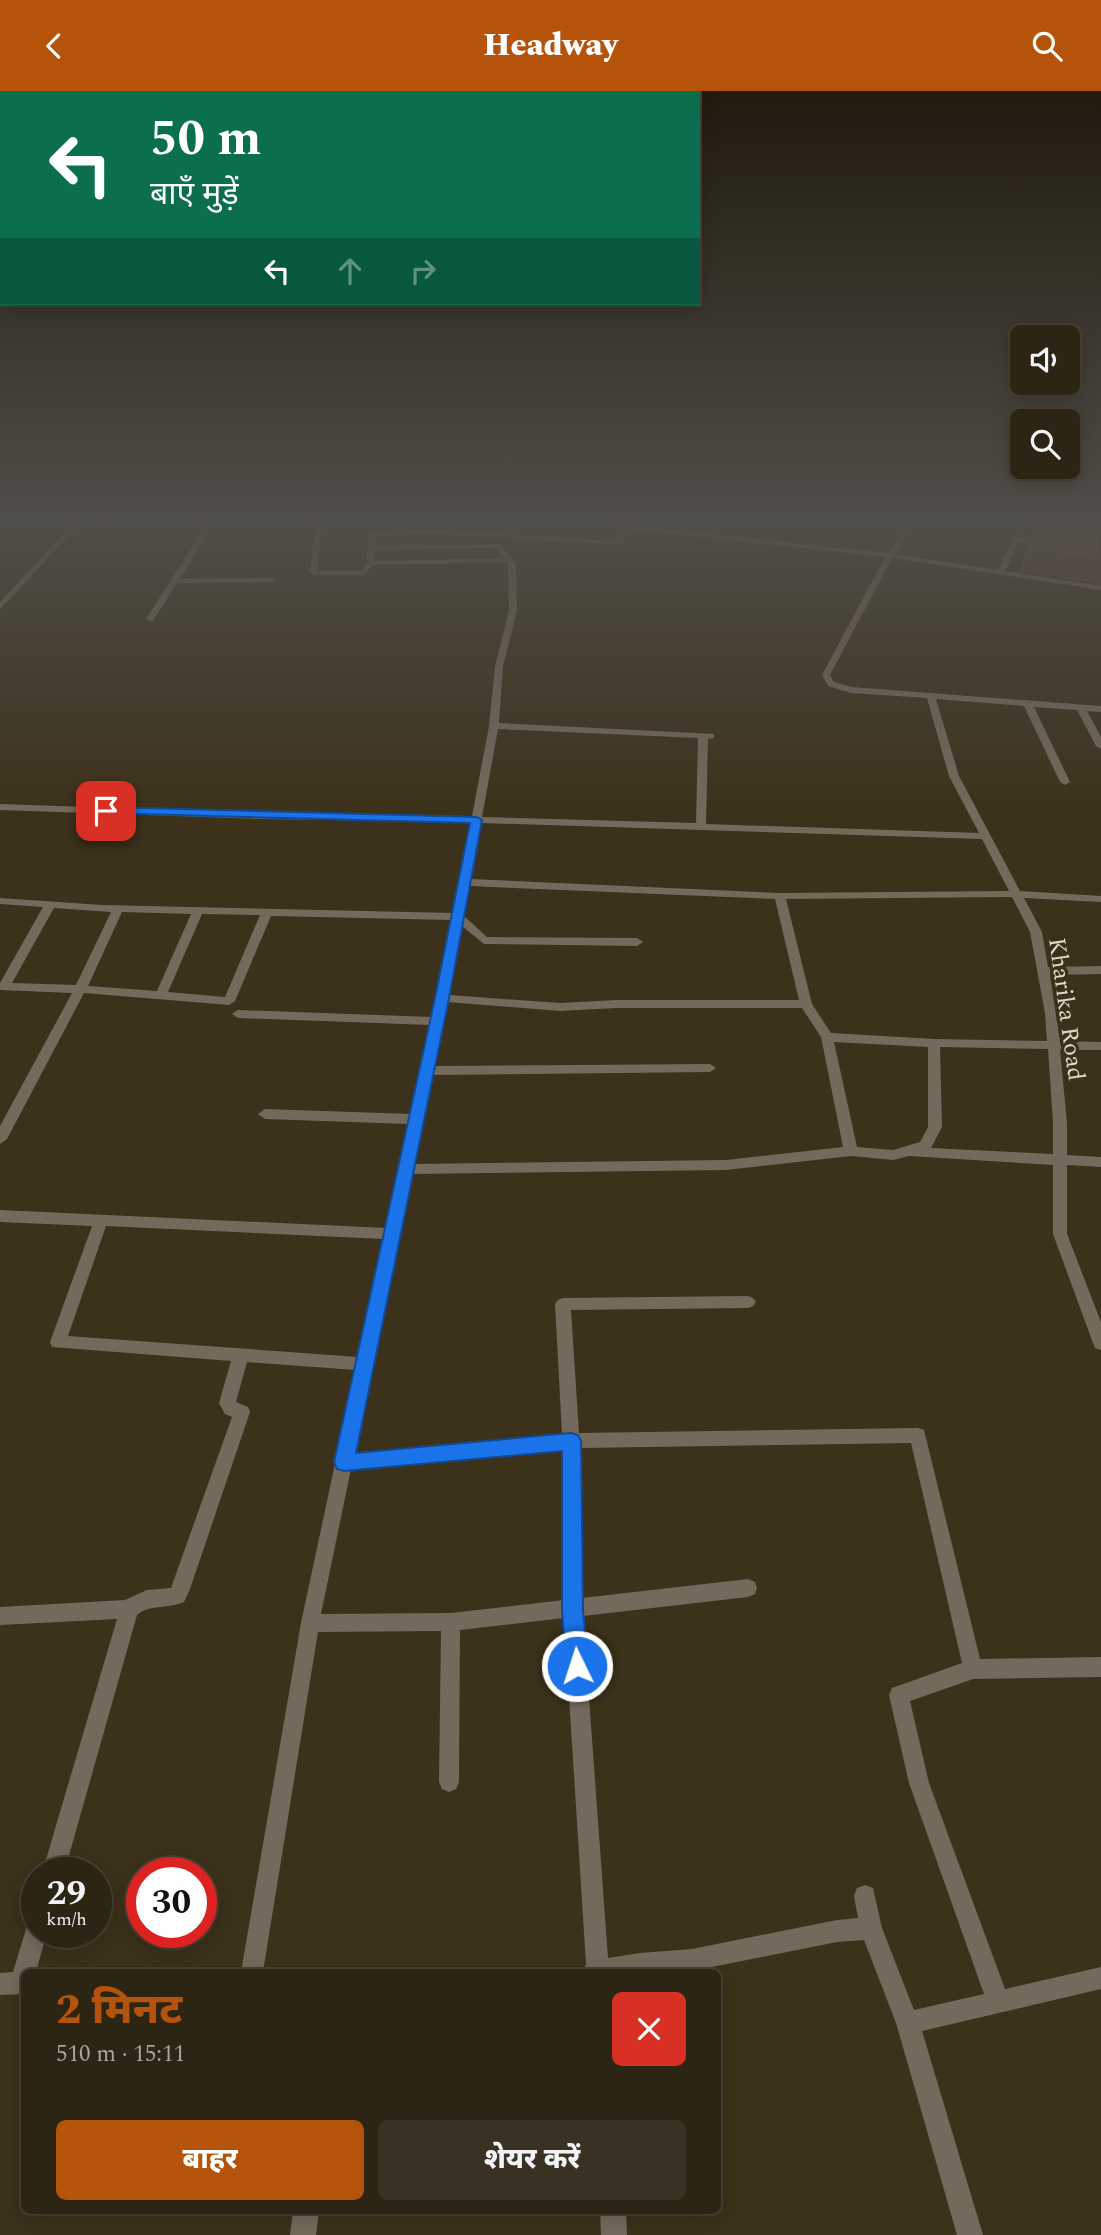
<!DOCTYPE html>
<html lang="hi">
<head>
<meta charset="utf-8">
<style>
  :root { --surface:#2d2514; --page:#393122; --text:#f1f3f6; --muted:#a7a5a0; --line:#484234; --accent:#b45309 }
  body { margin:0; font-family:Spectral,"Noto Sans Devanagari",serif; background:var(--page); color:var(--text); height:100vh; display:flex; flex-direction:column; font-size:26px; white-space:nowrap }
  * { box-sizing:border-box; margin:0 }
  p { font-size:23px; color:var(--muted) }
  .icon { flex:none; width:38px; height:38px; fill:none; stroke:currentColor; stroke-width:2; stroke-linecap:round; stroke-linejoin:round }
  .map { position:relative; flex:1; overflow:hidden }
  .panel { position:absolute; left:21px; top:1878px; width:700px; height:245px; display:flex; flex-direction:column; background:var(--surface); border-radius:10px; box-shadow:0 4px 18px #0003,0 0 0 2px var(--line) }
  .panel>* { flex:none }
  .guide { position:absolute; left:0px; top:0px; width:700px; height:214px; box-shadow:0 4px 18px #0003,0 0 0 2px var(--line); background:#0b6e4f; color:#fff; overflow:hidden }
  .fabs { position:absolute; left:1010px; top:234px; display:grid; gap:14px }
  .fabs a { display:grid; place-items:center; width:70px; height:70px; border-radius:10px; background:var(--surface); box-shadow:0 4px 18px #0003,0 0 0 2px var(--line); font-size:35px }
  .speed { position:absolute; left:21px; top:1766px; display:flex; gap:14px; font-size:35px; font-weight:700; text-align:center }
  .speed>* { display:grid; place-content:center; width:91px; height:91px; border-radius:50%; background:var(--surface); box-shadow:0 4px 18px #0003,0 0 0 2px var(--line); line-height:1 }
  .speed small { font-size:18px; font-weight:400 }
  .speed .limit { border:10px solid #d22; background:#fff; color:#111 }
  .pin { position:absolute; display:grid; place-items:center; width:60px; height:60px; color:#fff; margin:-30px; border-radius:14px; box-shadow:0 4px 10px #0006 }
  .me { position:absolute; width:77px; margin:-38px; rotate:356deg; stroke-linejoin:round; filter:drop-shadow(0 0 5px #0008) }
  .turn { display:flex; align-items:center; gap:24px; height:147px; padding:0 35px; font-size:32px }
  .turn .icon { width:91px; height:91px; stroke-width:2.5 }
  .turn b { display:block; font-size:49px; line-height:60px }
  .lanes { display:flex; align-items:center; height:66px; padding:0 35px; background:#0003; justify-content:center; gap:35px; direction:ltr }
  .lanes .off { opacity:.35 }
  .round { display:grid; place-items:center; flex:none; width:74px; height:74px; border-radius:10px; background:var(--page) }
  .head { display:flex; align-items:center; justify-content:space-between; height:119px; padding:0 35px }
  h1 { font-size:42px; font-weight:800; line-height:52px; color:var(--accent) }
  .primary-button { display:flex; gap:14px; margin-top:auto; padding:14px 35px }
  .primary-button a { flex:1; height:80px; border-radius:10px; background:var(--accent); color:#fff; font-size:28px; font-weight:800; line-height:80px; text-align:center }
  .primary-button a+a { background:var(--page); color:var(--text) }
  header { display:flex; justify-content:space-between; align-items:center; height:91px; padding:0 35px; background:var(--accent); color:#fff; font-size:32px; font-weight:800 }
  .map>svg:first-child { display:block }
  .lines { fill:none; stroke-linecap:round; stroke-linejoin:round }
  .minor { fill:#75695b; fill-rule:evenodd }
  .wall { fill:#5e3f2e }
  .building { fill:#6d4936; stroke:#4c3326; stroke-width:2 }
  .route { fill:#1a73e8; stroke:#114b97; stroke-width:2 }
  .labels { text-anchor:middle; stroke-width:7; stroke-linejoin:round; paint-order:stroke }
  .street-label { font-size:24px; fill:#dfd8cb; stroke:#3c311a }
</style>
</head>
<body>
<header><svg class="icon" aria-label="back" viewBox="0 0 24 24"><path d="M15 5l-7 7 7 7"/></svg>Headway<svg class="icon" aria-label="search" viewBox="0 0 24 24"><circle cx="10" cy="10" r="6"/><path d="M15 15l6 6"/></svg></header>
<div class="map">
<svg width="1101" height="2144" viewBox="0 0 1101 2144">
  <rect width="100%" height="100%" fill="#3c311a"/>
  <g class="lines">
    <path class="minor" d="M339 425H423L419 427 322 429 318 480H362L366 472 369 443 373 441 434 439 617 450 618 437 524 427 521 425H539L888 462 915 425H921L895 463 998 479 1024 425H1031L1021 446 1052 453 1048 455 1019 451 1005 480 1101 495V499L892 467 830 584 834 591 852 596 1101 615V621L1087 620 1101 646V658L1096 655 1077 619 1034 616 1070 691 1065 694 1060 691 1024 615 936 608 959 685 1020 800 1101 805V811L1024 807 1042 841 1048 876 1101 875V883L1050 884 1060 950 1101 951V959H1060L1067 1032V1064L1101 1066V1076L1067 1074V1143L1101 1231V1259L1095 1257 1093 1252 1053 1143V1074L909 1065 893 1069 851 1065 726 1079 412 1083 354 1362 562 1343 555 1213 558 1209 563 1207 748 1205 753 1207 756 1211 753 1215 748 1217 571 1219 579 1342 918 1337 924 1339 980 1568 1101 1566V1586L973 1588 910 1610 929 1692 1005 1898 1101 1876V1898L922 1940 983 2144H957L896 1932 864 1849 837 1851 692 1880 583 1881 586 1873 564 1527 460 1539 459 1691 456 1698 449 1701 442 1698 439 1691 441 1540 318 1541 263 1881H241L301 1532 355 1279 247 1271 236 1311 248 1316 250 1321 190 1498 184 1511C168 1518 150 1513 137 1524L64 1782H42L117 1528 0 1534V1516L125 1509 147 1499 171 1497 232 1326 225 1323 219 1312 231 1270 52 1256 50 1251 92 1135 0 1131V1119L386 1137 409 1033 265 1028 258 1023 265 1018 411 1023 430 934 238 927 232 923 238 919 432 926 452 829 271 825 235 910 229 914 84 902 7 1048 0 1053V1035L72 902 0 899V892L43 816 0 813V807L102 814 453 822 471 731 264 728 0 719V713L264 722 472 725 489 635 495 575 509 520 508 473 507 471 372 474 364 484H314L310 482 315 429 215 431 180 488 272 487 276 489 272 491 177 492 153 530H150L146 528 208 431 80 434 0 518V511L72 434 0 431V427L78 430ZM625 438 885 466 822 584 828 595 851 602 927 607 949 685 979 742 706 733 708 648 714 647V643L499 632 503 575 517 520 516 473 500 453 375 455 376 445 434 443 621 454 625 452ZM495 457 503 467 374 470 375 459ZM498 638 698 647 696 732 482 726ZM481 732 982 748 1009 800 780 802 471 788ZM469 795 775 808 799 909H617L560 912 449 904 462 835 484 853 637 855 643 851 637 847 487 846 464 825ZM1012 806 1030 841 1045 922 1047 950 934 948 831 942 812 913 786 808ZM54 817 111 821 76 894 12 892ZM122 821 191 823 157 900 88 895ZM202 823 260 824 225 906 168 901ZM447 911 560 920 617 917H802L821 946 843 1056 726 1069 414 1073 432 984 710 981 716 977 710 973 434 975ZM834 951 928 956V1036L920 1051 893 1059 857 1056ZM940 956 1048 958 1053 1032V1063L931 1057 942 1036ZM106 1135 384 1148 358 1266 68 1245ZM911 1352 962 1572 892 1597 889 1604 909 1692 984 1903 914 1919 882 1837 873 1797 865 1794 857 1797 854 1805 858 1827 837 1829 692 1858 640 1862 608 1867 583 1525 748 1506 755 1503 757 1497 755 1491 748 1488 582 1507 580 1357ZM563 1358 564 1509 451 1522 321 1523 351 1378Z
      M37 1825V1841H47L36 1881H24V1903L0 1904V1882L13 1881 29 1828Z
      M293 2119H319L316 2144H290Z
      M600 2119H626L627 2144H601Z"/>
  </g>
  <path class="wall" d="M1039 425H1101V493L1020 480 1025 459 1037 435Z"/>
  <path class="building" d="M1039 425H1101V435Z
    M1035 435 1101 444V471L1025 459Z"/>
  <linearGradient id="sky" x2="0" y2="1"><stop stop-color="#211b0e"/><stop offset="0.59" stop-color="#504e49"/><stop offset="1" stop-color="#504e49" stop-opacity="0"/></linearGradient>
  <rect width="1101" height="725" fill="url(#sky)"/>
  <path class="route" d="M106 716 477 726 482 729 449 907 356 1362 571 1342 578 1344 581 1350 583 1519 588 1575 584 1583 577 1586 569 1583 566 1575 562 1519V1360L344 1380 337 1378 334 1371 435 907 470 732 102 722 100 720Z"/>
  <g class="labels">
    <g class="street-label">
      <text transform="translate(1067 918) rotate(82)" y="8">Kharika Road</text>
    </g>
  </g>
</svg>
<div class="fabs">
<a><svg class="icon" aria-label="sound" viewBox="0 0 24 24"><path d="M4 9h4l5-4v14l-5-4H4zM17 9q2 3 0 6"/></svg></a>
<a><svg class="icon" aria-label="search" viewBox="0 0 24 24"><circle cx="10" cy="10" r="6"/><path d="M15 15l6 6"/></svg></a>
</div>
<div class="speed"><div>29<small>km/h</small></div><div class="limit">30</div></div>
<div class="pin" style="left:106px;top:720px;background:#d93025"><svg class="icon" aria-label="arrive" viewBox="0 0 24 24"><path d="M6 21V4h12l-3 4 3 4H6"/></svg></div>
<svg class="me" style="left:577px;top:1575px" viewBox="-20 -20 40 40"><circle r="17" fill="#1a73e8" stroke="#fff" stroke-width="3"/><path d="M0-11L8 9 0 5-8 9z" fill="#fff"/></svg>
<div class="guide">
<div class="turn"><svg class="icon" aria-label="left" viewBox="0 0 24 24"><path d="M17 20v-9H6M10 6l-5 5 5 5"/></svg><div><b>50 m</b>बाएँ मुड़ें</div></div>
<div class="lanes"><svg class="icon" aria-label="left" viewBox="0 0 24 24"><path d="M17 20v-9H6M10 6l-5 5 5 5"/></svg><svg class="icon off" aria-label="ahead" viewBox="0 0 24 24"><path d="M12 20V5M6 11l6-6 6 6"/></svg><svg class="icon off" aria-label="right" viewBox="0 0 24 24"><path d="M7 20v-9h11M14 6l5 5-5 5"/></svg></div>
</div>
<section class="panel">
<div class="head"><div><h1>2 मिनट</h1><p>510 m · 15:11</p></div><a class="round" style="background:#d93025;color:#fff"><svg class="icon" aria-label="close" viewBox="0 0 24 24"><path d="M6 6l12 12M18 6L6 18"/></svg></a></div>
<div class="primary-button"><a>बाहर</a><a>शेयर करें</a></div>
</section>
</div>
</body>
</html>
